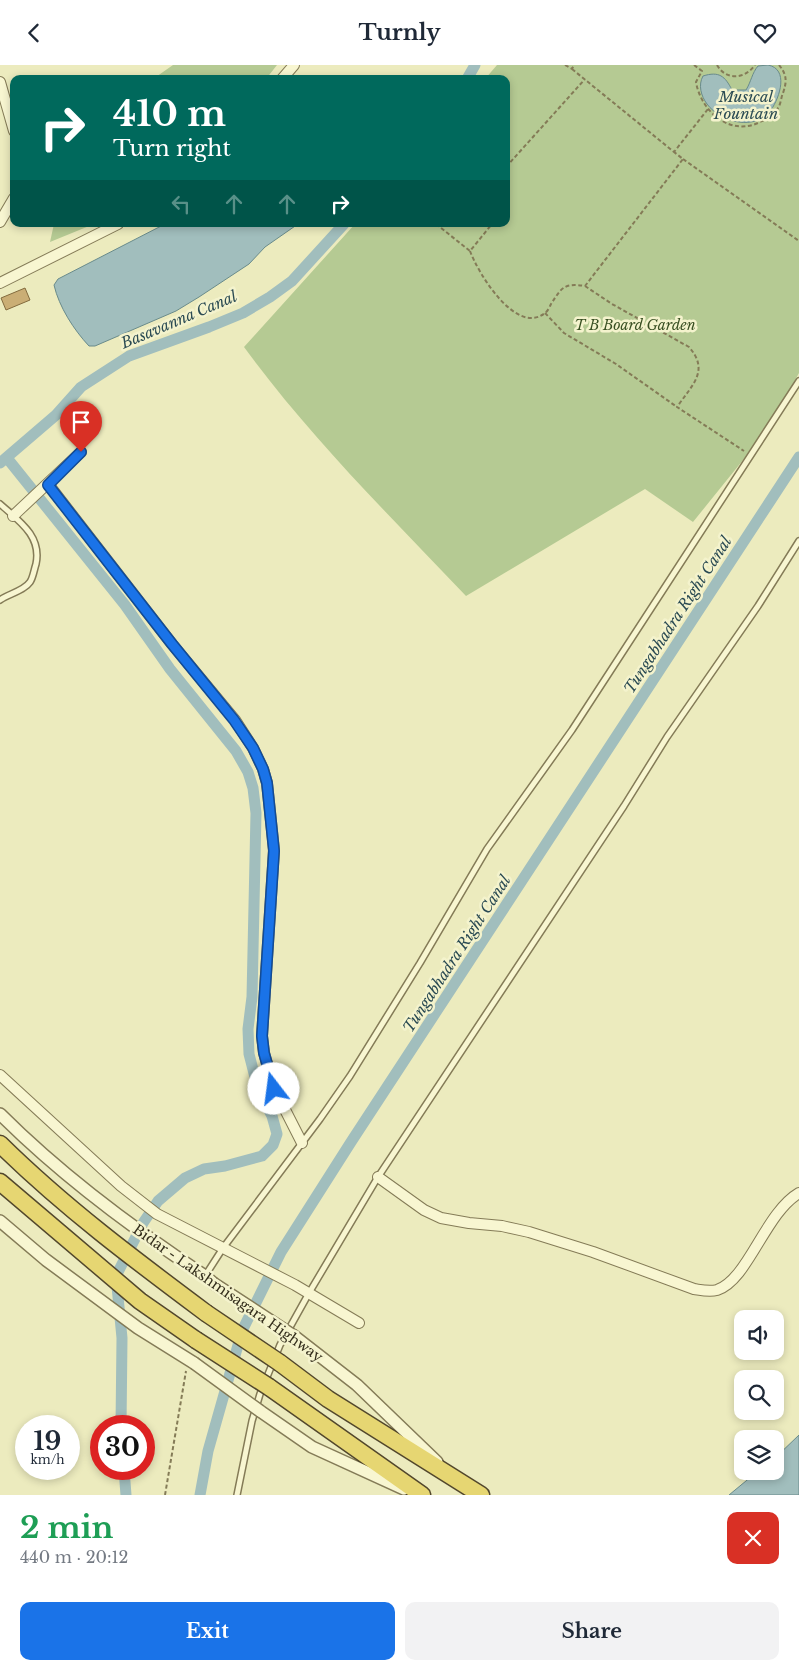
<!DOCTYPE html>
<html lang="en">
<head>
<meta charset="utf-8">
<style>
  :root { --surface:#fff; --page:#f2f2f3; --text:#1f2937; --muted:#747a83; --accent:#1a73e8 }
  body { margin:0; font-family:"Libre Baskerville",serif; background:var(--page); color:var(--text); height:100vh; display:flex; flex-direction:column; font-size:19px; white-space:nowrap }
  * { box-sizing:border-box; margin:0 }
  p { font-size:16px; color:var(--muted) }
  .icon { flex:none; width:28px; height:28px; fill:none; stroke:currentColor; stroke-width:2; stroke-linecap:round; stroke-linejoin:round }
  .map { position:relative; height:1430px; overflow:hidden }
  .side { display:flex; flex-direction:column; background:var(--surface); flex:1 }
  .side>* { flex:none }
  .hud { position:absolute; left:10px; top:10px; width:500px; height:152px; border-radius:10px; box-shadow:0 2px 8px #0003; background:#00695c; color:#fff; overflow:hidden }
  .tools { position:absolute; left:734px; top:1245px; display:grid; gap:10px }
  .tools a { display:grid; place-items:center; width:50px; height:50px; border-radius:10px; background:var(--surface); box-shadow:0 2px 8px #0003; font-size:25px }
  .speed { position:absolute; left:15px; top:1350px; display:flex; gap:10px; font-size:25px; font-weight:700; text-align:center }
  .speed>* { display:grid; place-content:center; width:65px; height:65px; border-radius:50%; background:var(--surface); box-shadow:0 2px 8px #0003; line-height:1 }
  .speed small { font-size:12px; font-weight:400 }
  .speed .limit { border:8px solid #d22; background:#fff; color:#111 }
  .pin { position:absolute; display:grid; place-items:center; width:42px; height:42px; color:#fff; margin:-51px -21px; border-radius:50% 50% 50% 0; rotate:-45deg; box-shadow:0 0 5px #0007 }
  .pin .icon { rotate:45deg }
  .me { position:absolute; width:55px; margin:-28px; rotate:345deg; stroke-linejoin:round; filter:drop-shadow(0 0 4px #0008) }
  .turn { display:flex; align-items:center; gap:18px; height:105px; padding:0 20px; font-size:22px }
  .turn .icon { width:65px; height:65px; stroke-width:2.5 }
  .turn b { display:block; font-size:35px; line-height:42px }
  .lanes { display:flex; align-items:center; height:48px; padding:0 20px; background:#0003; justify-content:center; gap:25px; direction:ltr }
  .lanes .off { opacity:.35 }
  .round { display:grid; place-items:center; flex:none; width:52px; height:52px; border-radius:10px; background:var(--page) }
  .head { display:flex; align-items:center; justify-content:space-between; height:85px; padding:0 20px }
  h1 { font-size:30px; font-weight:800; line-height:38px; color:#1e9e55 }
  .button { display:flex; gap:10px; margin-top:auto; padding:10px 20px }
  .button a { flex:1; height:58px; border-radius:10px; background:var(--accent); color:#fff; font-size:20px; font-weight:800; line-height:58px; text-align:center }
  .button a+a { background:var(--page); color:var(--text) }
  header { display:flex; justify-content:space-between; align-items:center; height:65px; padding:0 20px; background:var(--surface); font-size:22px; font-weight:800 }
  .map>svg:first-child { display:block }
  .green { fill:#b5ca93 }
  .water { fill:#a1bebd; stroke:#698b8b }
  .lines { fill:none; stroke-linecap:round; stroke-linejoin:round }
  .canal { stroke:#a1bebd; stroke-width:11 }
  .building { fill:#caae75; stroke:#836b3e }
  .service-casing { stroke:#847b57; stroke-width:8 }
  .minor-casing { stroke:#847b57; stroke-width:12 }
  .tertiary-casing { stroke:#847b57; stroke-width:14 }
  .trunk-casing { stroke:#52472c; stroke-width:19 }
  .path { stroke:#847b57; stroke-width:2; stroke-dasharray:4 2.5; stroke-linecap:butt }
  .service { stroke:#f8f6d1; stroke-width:5 }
  .minor { stroke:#f8f6d1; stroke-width:10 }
  .tertiary { stroke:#f8f6d1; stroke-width:11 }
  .trunk { stroke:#e6d672; stroke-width:16 }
  .tertiary-bridge-casing { stroke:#847b57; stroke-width:14; stroke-linecap:butt }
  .trunk-bridge-casing { stroke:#52472c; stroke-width:19; stroke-linecap:butt }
  .tertiary-bridge { stroke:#f8f6d1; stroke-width:11 }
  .trunk-bridge { stroke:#e6d672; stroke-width:16 }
  .route-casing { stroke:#114b97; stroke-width:12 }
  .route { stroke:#1a73e8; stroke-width:9 }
  .labels { text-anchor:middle; stroke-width:5; stroke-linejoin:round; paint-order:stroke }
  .park-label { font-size:14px; font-style:italic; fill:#395023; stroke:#f4f3cd }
  .street-label { font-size:14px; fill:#342e1c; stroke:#f4f3cd }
  .water-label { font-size:15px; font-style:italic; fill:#2b4b53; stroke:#f4f3cd }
</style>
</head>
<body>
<header><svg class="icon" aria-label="back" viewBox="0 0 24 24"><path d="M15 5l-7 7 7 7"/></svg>Turnly<svg class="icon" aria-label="heart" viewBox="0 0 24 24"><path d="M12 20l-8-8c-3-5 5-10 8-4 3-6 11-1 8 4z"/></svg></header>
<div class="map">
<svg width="799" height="1430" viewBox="0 0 799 1430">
  <rect width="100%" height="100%" fill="#ecebbe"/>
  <path class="green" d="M173 0H277L266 14H153Z
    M497 0H799V308L768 364 693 457 645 424 466 531C389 450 310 372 244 282L355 159H506V14H485Z
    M54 159H94L50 177Z"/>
  <path class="water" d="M768 0C789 4 780 32 771 45 756 66 721 58 707 39 701 31 698 20 703 11 719 6 725 11 732 25H746C751 17 752 8 758 1Z
    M165 159H298L265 182 249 199 199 232 176 246 95 281H89C74 265 59 242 54 220L58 214Z
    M799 1370V1430H729L758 1406H775V1393Z"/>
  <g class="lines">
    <path class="canal" d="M467 14 475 0
      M7 393 125 540 170 604 236 686 248 707 253 723 256 748 252 932 248 964 249 989 258 1024 272 1051 277 1069 273 1080 262 1091 225 1101 204 1104 185 1113 158 1136 143 1158 116 1211 122 1273 121 1361
      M0 398 56 350 81 322 129 291 209 262 243 248 270 232 292 216 344 159
      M124 1404 126 1430
      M200 1430 208 1386 242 1266 281 1187 351 1077 799 392"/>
  </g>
  <path class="building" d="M25 223 30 235 6 245 1 233Z"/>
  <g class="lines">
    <g class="service-casing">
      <path id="service" d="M0 439C19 456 42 471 36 499 34 505 33 513 30 517 24 526 8 529 0 535
        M205 1211 223 1183 320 1054 350 1011 420 898 487 784 572 665 799 316
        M237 1430 252 1356 260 1329 280 1280 309 1228 378 1112 624 741 667 672 758 541 799 476"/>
    </g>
    <g class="minor-casing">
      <path id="minor" d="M282 14 294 0
        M0 17 14 66
        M0 157 14 133
        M0 218 118 159
        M48 419 172 579 235 655 253 683 263 704 267 718 274 785 262 971 264 988 274 1023 302 1078
        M13 451 81 387
        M0 1010 121 1121 157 1149 295 1220 359 1258
        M378 1112 424 1145 441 1153 469 1158 502 1161 529 1167 593 1187 694 1224C701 1225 709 1227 717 1225 748 1215 765 1148 799 1128"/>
    </g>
    <g class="tertiary-casing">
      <path id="tertiary" d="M0 1049C62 1111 132 1163 205 1211L213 1218
        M0 1156 46 1195 138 1263 194 1298
        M294 1271 357 1320 437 1397
        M260 1346 312 1382 404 1424"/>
    </g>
    <g class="trunk-casing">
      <path id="trunk" d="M0 1079C64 1142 135 1195 206 1248
        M0 1117 140 1236 196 1275
        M280 1298 328 1334 481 1430
        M269 1322 422 1430"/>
    </g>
    <path class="path" d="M565 0 572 4 574 0
      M694 0 702 6 696 17C701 47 731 72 760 57 767 54 775 49 778 43 781 39 781 32 783 28 787 16 787 10 779 0
      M717 0C726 16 745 14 755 0
      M572 4 674 87 708 44
      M683 94 799 176
      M506 102 585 14
      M436 159 470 186 492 159
      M470 186C478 208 516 271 545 248 548 246 550 241 551 239 562 222 564 218 585 221L683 94 674 87
      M585 221 612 239 689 282C710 306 692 320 677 342L744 386
      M545 248 564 268 616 299 677 342
      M165 1430 186 1306"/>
    <use href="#service" class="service"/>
    <use href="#minor" class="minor"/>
    <use href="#tertiary" class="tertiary"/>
    <use href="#trunk" class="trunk"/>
    <g class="tertiary-bridge-casing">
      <path id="tertiary-bridge" d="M213 1218 294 1271
        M194 1298 260 1346"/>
    </g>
    <g class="trunk-bridge-casing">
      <path id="trunk-bridge" d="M206 1248 280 1298
        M196 1275 269 1322"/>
    </g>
    <use href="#tertiary-bridge" class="tertiary-bridge"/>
    <use href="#trunk-bridge" class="trunk-bridge"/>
  </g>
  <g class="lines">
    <g class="route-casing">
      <path id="route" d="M81 387 48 420 172 579 234 655 253 683 263 704 267 718 274 786 262 971 264 988 274 1024"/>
    </g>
    <use href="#route" class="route"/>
  </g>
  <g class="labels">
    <g class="park-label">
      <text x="635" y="265">T B Board Garden</text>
    </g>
    <g class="street-label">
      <text transform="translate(228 1228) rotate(35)" y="5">Bidar - Lakshmisagara Highway</text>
    </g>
    <g class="water-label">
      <text x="746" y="37">Musical<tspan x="746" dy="17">Fountain</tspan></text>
      <text transform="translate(179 255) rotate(-23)" y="5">Basavanna Canal</text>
      <text transform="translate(678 550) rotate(-57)" y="5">Tungabhadra Right Canal</text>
      <text transform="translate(457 889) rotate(-57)" y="5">Tungabhadra Right Canal</text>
    </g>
  </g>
</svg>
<div class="tools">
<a><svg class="icon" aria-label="sound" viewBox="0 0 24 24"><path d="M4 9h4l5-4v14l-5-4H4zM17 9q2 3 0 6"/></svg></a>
<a><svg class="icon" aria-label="search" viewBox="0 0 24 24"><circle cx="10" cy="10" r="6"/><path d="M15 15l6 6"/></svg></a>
<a><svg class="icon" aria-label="layers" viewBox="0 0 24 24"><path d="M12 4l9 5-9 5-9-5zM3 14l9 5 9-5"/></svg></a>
</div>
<div class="speed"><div>19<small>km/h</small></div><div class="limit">30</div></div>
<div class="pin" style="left:81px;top:387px;background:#d93025"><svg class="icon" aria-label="arrive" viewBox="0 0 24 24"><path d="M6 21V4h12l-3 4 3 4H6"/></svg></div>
<svg class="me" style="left:274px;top:1024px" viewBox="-20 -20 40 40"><circle r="19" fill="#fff"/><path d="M0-13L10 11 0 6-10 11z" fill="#1a73e8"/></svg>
<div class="hud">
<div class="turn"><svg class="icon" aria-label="right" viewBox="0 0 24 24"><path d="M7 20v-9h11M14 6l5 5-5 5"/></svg><div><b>410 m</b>Turn right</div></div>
<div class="lanes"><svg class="icon off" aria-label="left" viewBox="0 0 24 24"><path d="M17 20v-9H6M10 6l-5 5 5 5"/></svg><svg class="icon off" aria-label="ahead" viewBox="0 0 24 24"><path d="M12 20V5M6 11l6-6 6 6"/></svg><svg class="icon off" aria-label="ahead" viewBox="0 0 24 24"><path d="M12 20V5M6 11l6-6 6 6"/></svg><svg class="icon" aria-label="right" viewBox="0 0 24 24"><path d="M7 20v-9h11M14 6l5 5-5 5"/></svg></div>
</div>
</div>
<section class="side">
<div class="head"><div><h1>2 min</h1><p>440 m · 20:12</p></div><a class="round" style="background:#d93025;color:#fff"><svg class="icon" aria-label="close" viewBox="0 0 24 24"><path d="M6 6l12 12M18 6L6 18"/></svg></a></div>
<div class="button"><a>Exit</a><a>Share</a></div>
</section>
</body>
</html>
